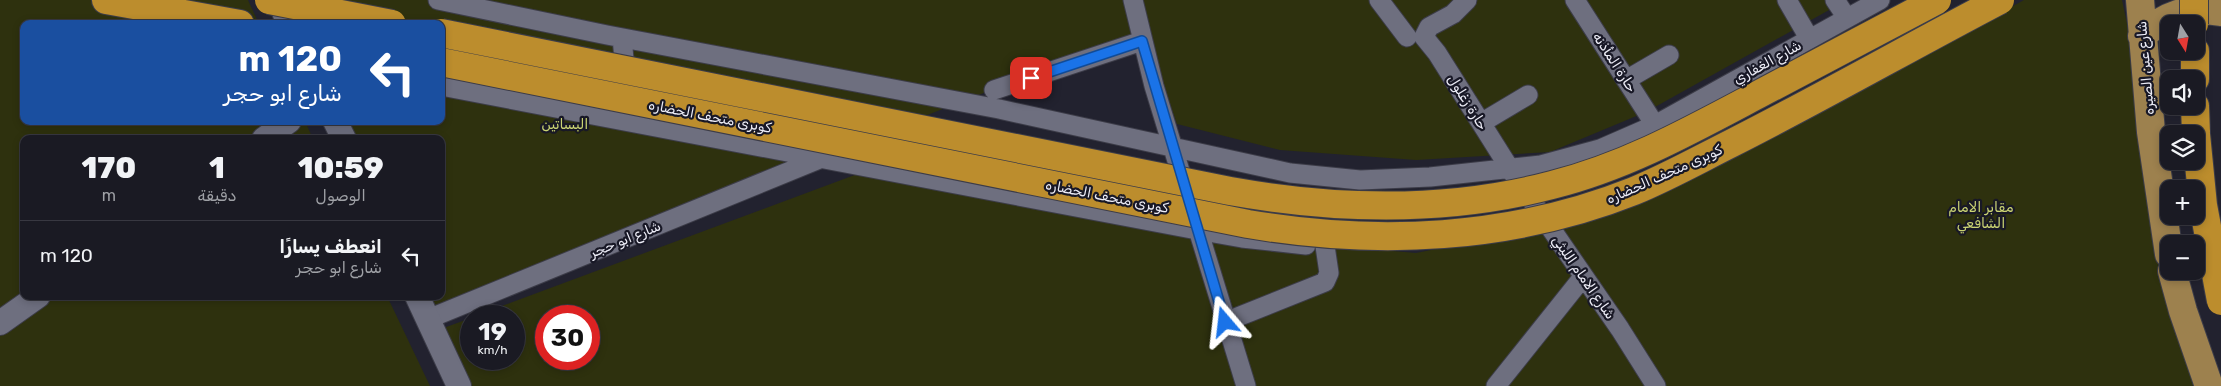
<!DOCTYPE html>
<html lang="ar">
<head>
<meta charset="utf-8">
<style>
  :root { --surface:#1a1a23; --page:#23232b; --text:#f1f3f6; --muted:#9fa1a6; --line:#383841 }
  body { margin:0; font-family:Rubik,"Noto Naskh Arabic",sans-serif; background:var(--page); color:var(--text); direction:rtl; height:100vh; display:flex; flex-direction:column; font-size:19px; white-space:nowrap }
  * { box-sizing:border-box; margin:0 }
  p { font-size:16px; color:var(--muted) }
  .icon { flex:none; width:28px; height:28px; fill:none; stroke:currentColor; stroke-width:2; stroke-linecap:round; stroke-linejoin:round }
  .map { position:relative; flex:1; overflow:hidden; direction:ltr }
  .panel { position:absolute; left:20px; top:135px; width:425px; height:165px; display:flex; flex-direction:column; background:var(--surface); border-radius:10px; box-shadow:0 2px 8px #0003,0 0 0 1px var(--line); direction:rtl }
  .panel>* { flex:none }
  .banner { position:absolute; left:20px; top:20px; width:425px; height:105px; border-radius:10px; box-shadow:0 2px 8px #0003,0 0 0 1px var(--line); direction:rtl; background:#1a4fa0; color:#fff; overflow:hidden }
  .needle { width:32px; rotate:169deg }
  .controls { position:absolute; left:2160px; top:15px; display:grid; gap:10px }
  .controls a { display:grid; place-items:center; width:45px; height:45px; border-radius:10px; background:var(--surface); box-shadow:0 2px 8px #0003,0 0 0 1px var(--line); font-size:25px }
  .speed { position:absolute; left:460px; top:305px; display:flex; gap:10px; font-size:25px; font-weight:700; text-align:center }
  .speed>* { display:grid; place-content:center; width:65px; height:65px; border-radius:50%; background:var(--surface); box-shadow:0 2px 8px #0003,0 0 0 1px var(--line); line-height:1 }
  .speed small { font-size:12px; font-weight:400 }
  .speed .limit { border:8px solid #d22; background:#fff; color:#111 }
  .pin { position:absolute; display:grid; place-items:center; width:42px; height:42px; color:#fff; margin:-21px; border-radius:10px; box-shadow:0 2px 8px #0006 }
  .me { position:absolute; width:55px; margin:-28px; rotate:343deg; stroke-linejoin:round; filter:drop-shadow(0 0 4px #0008) }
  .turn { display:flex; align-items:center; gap:18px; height:105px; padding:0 20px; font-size:22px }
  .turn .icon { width:65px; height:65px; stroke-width:2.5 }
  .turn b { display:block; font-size:35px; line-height:42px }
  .eta { display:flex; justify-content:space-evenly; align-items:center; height:85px; text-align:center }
  .eta b { font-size:30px; font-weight:800; line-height:35px }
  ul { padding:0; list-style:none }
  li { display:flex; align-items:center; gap:15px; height:70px; padding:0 20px; border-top:1px solid var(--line) }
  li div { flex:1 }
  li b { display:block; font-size:19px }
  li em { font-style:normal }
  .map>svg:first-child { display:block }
  .green { fill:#2e310e; fill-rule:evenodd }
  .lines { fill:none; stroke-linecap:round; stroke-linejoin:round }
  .minor-casing { stroke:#3c3c48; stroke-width:21 }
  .tertiary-casing { stroke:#3c3c48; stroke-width:26 }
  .primary-casing { stroke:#3c3c48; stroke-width:30 }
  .motorway-casing { stroke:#3c3c48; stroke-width:30 }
  .minor { stroke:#6e6f7f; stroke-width:19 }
  .tertiary { stroke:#6e6f7f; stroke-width:24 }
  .primary { stroke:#9d814e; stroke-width:28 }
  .motorway { stroke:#bc8d2d; stroke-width:28 }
  .motorway-bridge-casing { stroke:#3c3c48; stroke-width:30; stroke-linecap:butt }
  .motorway-bridge { stroke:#bc8d2d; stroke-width:28 }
  .route-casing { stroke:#114b97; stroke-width:12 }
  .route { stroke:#1a73e8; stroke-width:9 }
  .labels { text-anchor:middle; stroke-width:4.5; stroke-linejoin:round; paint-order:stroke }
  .street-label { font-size:14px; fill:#ececf6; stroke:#181826 }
  .park-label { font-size:14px; fill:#cbd473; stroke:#181826 }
</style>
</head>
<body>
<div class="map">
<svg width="2221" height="386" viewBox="0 0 2221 386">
  <rect width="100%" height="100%" fill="#22222f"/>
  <path class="green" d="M0 0H248L259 24H24V121H305L313 139H24V296H387L430 386H0Z
    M287 0H1847L1646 112 1550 152 1416 160 1280 150 1177 124 1144 30 427 311 420 296H441V139H349L341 121H441V24H297Z
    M2024 0H2122L2129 33 2157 254 2204 386H463L438 330 471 318V359H514V316H475L887 163 1311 244 1416 253 1527 231 1984 22ZM546 316H589V359H546Z"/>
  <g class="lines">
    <g class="minor-casing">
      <path id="minor" d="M438 0 607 35 999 109 1290 173 1360 180 1430 177 1541 165 1600 149 1655 125 1880 0
        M1133 0 1154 86 1246 386
        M1379 0 1407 37
        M1467 0 1453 14 1429 27 1424 37 1437 53 1510 169 1620 329 1656 386
        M1575 0 1655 125
        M1787 0 1809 38
        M1835 0 1847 18
        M622 38 629 111
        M1626 80 1669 55
        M441 86 1197 230 1242 238 1306 245
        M994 90 1142 41
        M1481 123 1528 95
        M428 319 822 158
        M1225 322 1325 282 1329 273 1325 246
        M1496 386 1583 277"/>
    </g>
    <g class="tertiary-casing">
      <path id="tertiary" d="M279 0 289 24
        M335 121 344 139
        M264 139 289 121
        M417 296 459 386
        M0 323 38 296"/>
    </g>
    <g class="primary-casing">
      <path id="primary" d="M2140 0 2151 132 2169 254
        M2142 36C2165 15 2189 6 2221 12
        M2172 271 2183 311 2209 386"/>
    </g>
    <g class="motorway-casing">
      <path id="motorway" d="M106 0 240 24
        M2195 51V79
        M2195 106 2196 134"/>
    </g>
    <use href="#minor" class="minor"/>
    <use href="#tertiary" class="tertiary"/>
    <use href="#primary" class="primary"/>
    <use href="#motorway" class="motorway"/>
    <g class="motorway-bridge-casing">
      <path id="motorway-bridge" d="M269 0 392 24
        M2194 0V24
        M441 33 1230 191C1337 210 1446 213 1552 185 1628 166 1695 128 1763 92 1821 61 1879 31 1937 0
        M441 62 1248 224C1377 246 1511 240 1634 191 1668 177 1700 159 1732 143 1823 97 1910 47 2000 0
        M2196 134 2203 205 2221 301"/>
    </g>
    <use href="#motorway-bridge" class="motorway-bridge"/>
  </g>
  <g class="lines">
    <g class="route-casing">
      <path id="route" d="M1031 78 1142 41 1225 322"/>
    </g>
    <use href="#route" class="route"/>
  </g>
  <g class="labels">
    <g class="street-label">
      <text transform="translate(1615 62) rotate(57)" y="5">حارة المأذنه</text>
      <text transform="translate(1767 62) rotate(-29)" y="5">شارع الغفاري</text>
      <text transform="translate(2145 68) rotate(-95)" y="5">شارع عين الصيره</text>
      <text transform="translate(1468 102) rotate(58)" y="5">حارة زغلول</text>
      <text transform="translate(710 116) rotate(11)" y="5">كوبرى متحف الحضاره</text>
      <text transform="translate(1664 174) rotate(-24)" y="5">كوبرى متحف الحضاره</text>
      <text transform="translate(1107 196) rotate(11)" y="5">كوبرى متحف الحضاره</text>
      <text transform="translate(625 239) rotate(-22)" y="5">شارع ابو حجر</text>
      <text transform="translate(1584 277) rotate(55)" y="5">شارع الامام الليثي</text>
    </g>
    <g class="park-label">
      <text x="565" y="129">البساتين</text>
      <text x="1981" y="212">مقابر الامام<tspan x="1981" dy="16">الشافعي</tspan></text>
    </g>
  </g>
</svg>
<div class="controls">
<a><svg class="needle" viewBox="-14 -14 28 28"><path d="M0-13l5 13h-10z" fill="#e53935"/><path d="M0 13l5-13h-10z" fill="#9fa1a6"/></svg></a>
<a><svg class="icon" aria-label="sound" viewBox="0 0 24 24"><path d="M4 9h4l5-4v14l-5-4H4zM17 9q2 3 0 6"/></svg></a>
<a><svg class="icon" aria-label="layers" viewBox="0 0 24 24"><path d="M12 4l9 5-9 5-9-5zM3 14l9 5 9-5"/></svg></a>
<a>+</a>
<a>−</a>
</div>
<div class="speed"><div>19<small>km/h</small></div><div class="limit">30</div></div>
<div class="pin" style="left:1031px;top:78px;background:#d93025"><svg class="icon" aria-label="arrive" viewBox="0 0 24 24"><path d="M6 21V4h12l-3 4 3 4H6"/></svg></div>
<svg class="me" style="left:1225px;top:322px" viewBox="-20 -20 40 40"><path d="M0-17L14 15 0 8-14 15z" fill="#1a73e8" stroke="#fff" stroke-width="4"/></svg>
<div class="banner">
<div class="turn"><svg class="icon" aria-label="left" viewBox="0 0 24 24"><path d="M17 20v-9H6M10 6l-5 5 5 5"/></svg><div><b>120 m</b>شارع ابو حجر</div></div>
</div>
<section class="panel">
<div class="eta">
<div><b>10:59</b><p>الوصول</p></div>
<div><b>1</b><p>دقيقة</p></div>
<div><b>170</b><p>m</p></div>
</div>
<ul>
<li><svg class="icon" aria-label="left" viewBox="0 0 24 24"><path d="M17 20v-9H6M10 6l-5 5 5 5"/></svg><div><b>انعطف يسارًا</b><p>شارع ابو حجر</p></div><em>120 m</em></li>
</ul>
</section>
</div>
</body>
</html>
